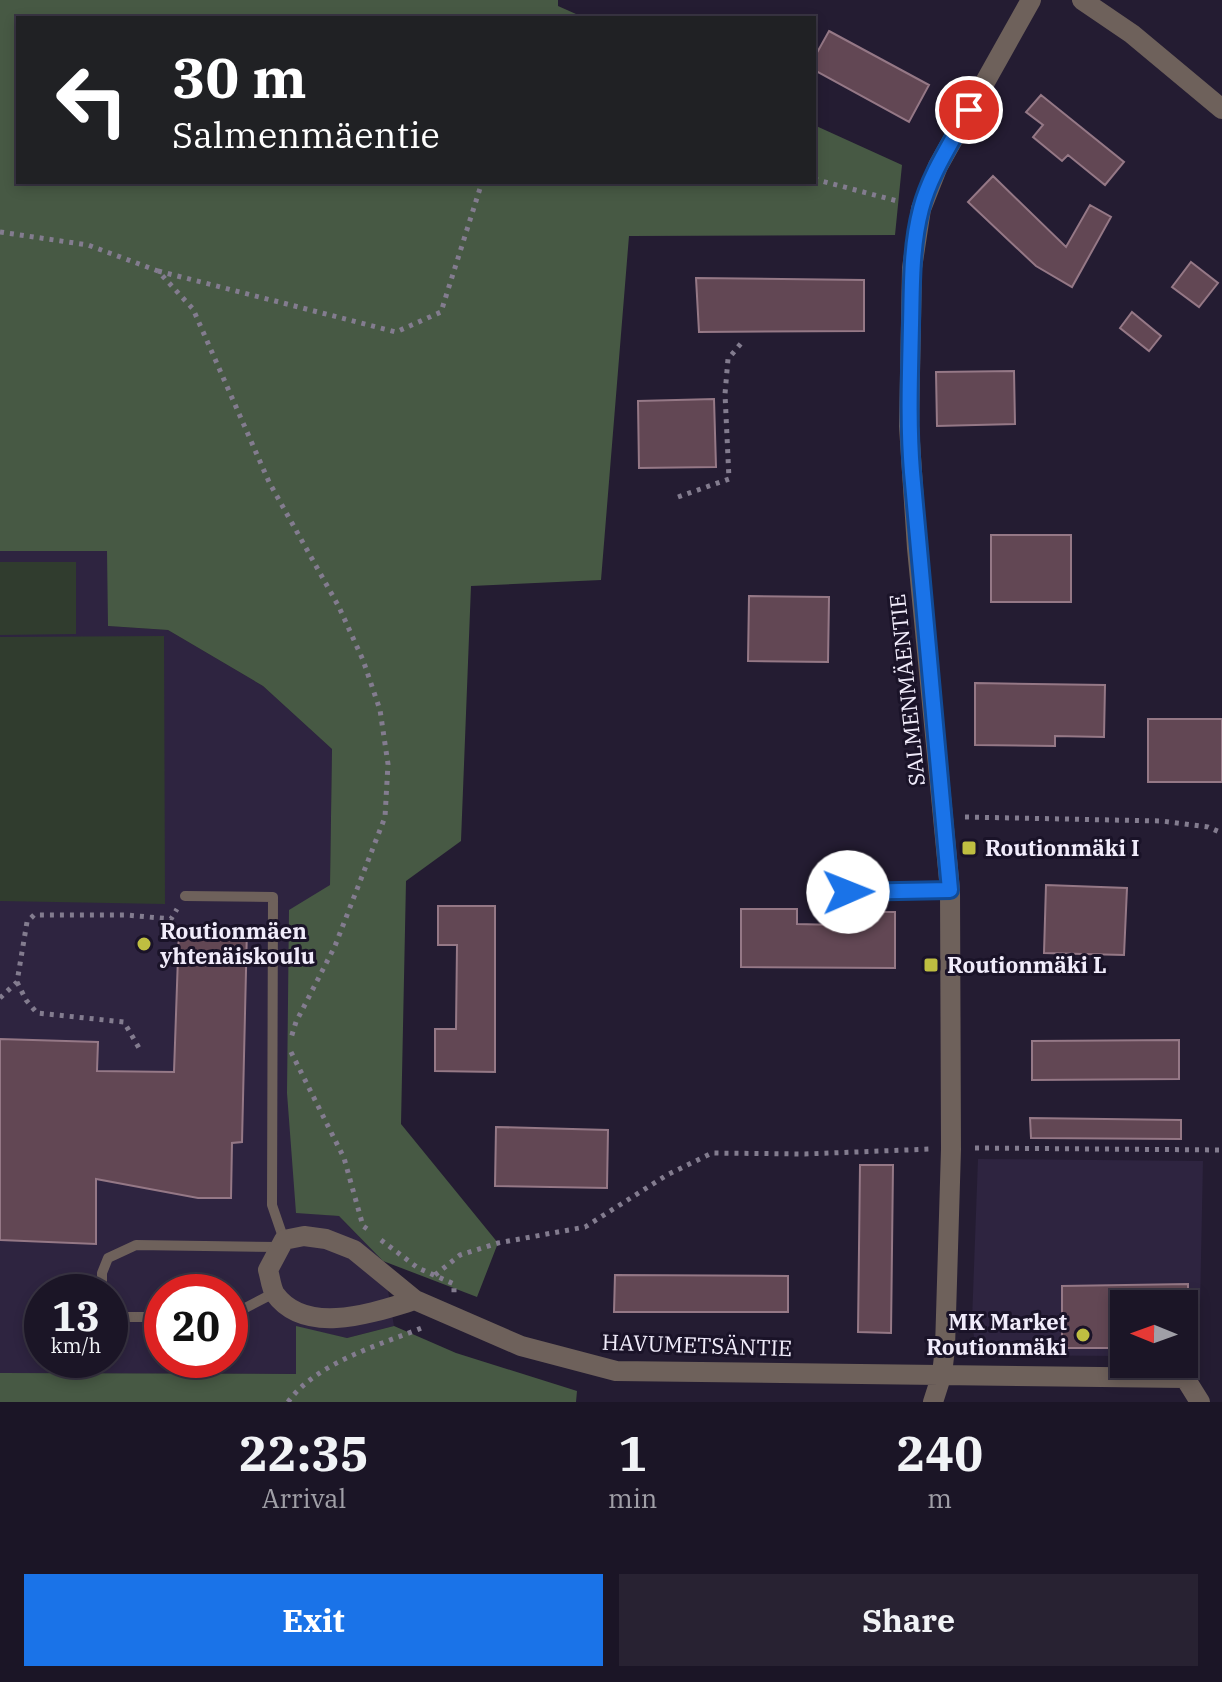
<!DOCTYPE html>
<html lang="en">
<head>
<meta charset="utf-8">
<style>
  :root { --surface:#1b1526; --page:#282232; --text:#f1f3f6; --muted:#a09fa7; --line:#393443; --accent:#1a73e8 }
  body { margin:0; font-family:"IBM Plex Serif",serif; background:var(--page); color:var(--text); height:100vh; display:flex; flex-direction:column; font-size:30px; white-space:nowrap }
  * { box-sizing:border-box; margin:0 }
  p { font-size:26px; color:var(--muted) }
  .icon { flex:none; width:44px; height:44px; fill:none; stroke:currentColor; stroke-width:2; stroke-linecap:round; stroke-linejoin:round }
  .map { position:relative; height:1402px; overflow:hidden }
  .side { display:flex; flex-direction:column; background:var(--surface); flex:1 }
  .side>* { flex:none }
  .banner { position:absolute; left:16px; top:16px; width:800px; height:168px; border-radius:0px; box-shadow:0 4px 12px #0003,0 0 0 2px var(--line); background:#202124; color:#fff; overflow:hidden }
  .needle { width:52px; rotate:271deg }
  .controls { position:absolute; left:1110px; top:1290px; display:grid; gap:16px }
  .controls a { display:grid; place-items:center; width:88px; height:88px; border-radius:0px; background:var(--surface); box-shadow:0 4px 12px #0003,0 0 0 2px var(--line); font-size:40px }
  .speed { position:absolute; left:24px; top:1274px; display:flex; gap:16px; font-size:40px; font-weight:700; text-align:center }
  .speed>* { display:grid; place-content:center; width:104px; height:104px; border-radius:50%; background:var(--surface); box-shadow:0 4px 12px #0003,0 0 0 2px var(--line); line-height:1 }
  .speed small { font-size:20px; font-weight:400 }
  .speed .limit { border:12px solid #d22; background:#fff; color:#111 }
  .pin { position:absolute; display:grid; place-items:center; width:68px; height:68px; color:#fff; margin:-34px; border:4px solid #fff; border-radius:50%; box-shadow:0 2px 8px #0007 }
  .me { position:absolute; width:88px; margin:-44px; rotate:89deg; stroke-linejoin:round; filter:drop-shadow(0 0 6px #0008) }
  .turn { display:flex; align-items:center; gap:28px; height:168px; padding:0 24px; font-size:36px }
  .turn .icon { width:104px; height:104px; stroke-width:2.5 }
  .turn b { display:block; font-size:56px; line-height:68px }
  .eta { display:flex; justify-content:space-evenly; align-items:center; height:136px; text-align:center }
  .eta b { font-size:48px; font-weight:800; line-height:56px }
  .action { display:flex; gap:16px; margin-top:auto; padding:16px 24px }
  .action a { flex:1; height:92px; border-radius:0px; background:var(--accent); color:#fff; font-size:32px; font-weight:800; line-height:92px; text-align:center }
  .action a+a { background:var(--page); color:var(--text) }
  .map>svg:first-child { display:block }
  .built { fill:#2e2440; fill-rule:evenodd }
  .green { fill:#303c2e }
  .forest { fill:#475944 }
  .building { fill:#624754; stroke:#957886; stroke-width:2 }
  .lines { fill:none; stroke-linecap:round; stroke-linejoin:round }
  .path { stroke:#837c8f; stroke-width:5; stroke-dasharray:4 6; stroke-linecap:butt }
  .lane { stroke:#6e615b; stroke-width:10 }
  .street { stroke:#6e615b; stroke-width:20 }
  .route-casing { stroke:#114b97; stroke-width:20 }
  .route { stroke:#1a73e8; stroke-width:14 }
  .poi-dot { fill:#bfbe41; stroke:#1a1328; stroke-width:3 }
  .labels { text-anchor:middle; stroke-width:6; stroke-linejoin:round; paint-order:stroke }
  .street-label { font-size:22px; fill:#f1ecfb; stroke:#1a1328 }
  .poi-label { font-size:22px; font-weight:bold; fill:#f1ecfb; stroke:#1a1328; text-anchor:start }
</style>
</head>
<body>
<div class="map">
<svg width="1222" height="1402" viewBox="0 0 1222 1402">
  <rect width="100%" height="100%" fill="#241c32"/>
  <path class="built" d="M0 551H108V626L168 630 263 686 332 749 330 885 296 1212 339 1216 383 1261 394 1326 347 1338 296 1327V1374L0 1373ZM42 1292H110V1360H42ZM162 1292H230V1360H162Z
    M978 1159 1203 1161 1199 1356H1184V1304H1124V1356L993 1355 975 1345 972 1321Z"/>
  <path class="green" d="M0 562H76V634L0 635Z
    M164 636 165 904 0 901V637Z"/>
  <path class="forest" d="M0 0H558V6L585 18H18V182H814V125L902 165 895 235 629 236 601 580 471 586 461 841 406 881 401 1124 498 1243 477 1297 383 1261 339 1216 296 1213 287 1093 289 910 330 885 332 749 263 686 168 630 108 626 107 551H0Z
    M296 1326 347 1338 394 1326 456 1353 577 1391 576 1402H0V1373L296 1374Z"/>
  <path class="building" d="M829 31 929 85 909 122 814 70V58Z
    M1041 95 1124 162 1105 185 1068 155 1062 161 1033 137 1043 125 1026 112Z
    M993 176 1066 247 1090 205 1111 217 1072 287 1036 266 968 202Z
    M1191 262 1218 283 1199 307 1172 287Z
    M696 278 864 280V331L699 332Z
    M1132 312 1161 336 1149 351 1120 328Z
    M1014 371 1015 424 937 426 936 372Z
    M714 399 716 467 639 468 638 401Z
    M991 535H1071V602H991Z
    M749 596 829 597 828 662 748 661Z
    M975 683 1105 685 1104 737 1055 736V746L975 745Z
    M1148 719H1222V782H1148Z
    M1046 885 1127 888 1124 955 1044 953Z
    M438 906H495V1072L435 1071V1029H456L457 945H438Z
    M741 909H797V924L838 925V912H895V968L741 967Z
    M179 928H247L242 1142 232 1143 231 1198H198L96 1179V1244L0 1240V1039L98 1042 97 1071 174 1072Z
    M1179 1040V1079L1032 1080V1041Z
    M1030 1118 1181 1120V1139L1031 1138Z
    M496 1127 608 1130 607 1188 495 1186Z
    M860 1165H893L891 1333 858 1332Z
    M615 1275 788 1276V1312H614Z
    M1188 1284V1304H1124V1348H1062V1286Z"/>
  <g class="lines">
    <path class="path" d="M814 179 901 202
      M0 232 88 245 158 271 193 309 269 482 339 607 363 660 380 710 388 764 385 817 335 946 296 1022 291 1038
      M158 271 396 332 441 312 482 182
      M678 497 729 479 725 394 728 359 743 341
      M965 817 1162 821 1208 827 1222 833
      M17 982 26 1000 37 1013 124 1022 139 1048
      M0 998 17 982 27 922 34 915H126L171 919 177 909
      M291 1052 344 1158 363 1226 370 1231
      M975 1148 1222 1150
      M381 1240 418 1268 454 1284V1296
      M435 1275 460 1255 498 1243 585 1227 667 1175 712 1153 805 1154 931 1149
      M288 1402C317 1362 380 1345 424 1327"/>
    <path class="lane" d="M848 892 950 890
      M185 896 273 897 272 1205 284 1240
      M102 1292V1273L108 1258 136 1245 278 1247
      M110 1307 124 1317H162
      M230 1316 274 1293"/>
    <path class="street" d="M1082 0 1132 34 1222 109
      M415 1300C375 1312 306 1337 275 1294 271 1288 270 1276 268 1270L284 1240 304 1236 326 1239 354 1250 415 1300 521 1346 616 1371 1185 1378 1200 1402
      M933 1402 942 1374 945 1348 951 1149 950 890 917 548 909 426 912 268 921 209 938 166 1031 0"/>
  </g>
  <g class="lines">
    <g class="route-casing">
      <path id="route" d="M848 892 950 890 912 472C908 423 910 375 911 325 912 287 911 247 921 209 930 174 952 142 969 110"/>
    </g>
    <use href="#route" class="route"/>
  </g>
  <g class="poi-dot">
    <rect x="961" y="840" width="16" height="16" rx="4"/>
    <circle cx="144" cy="944" r="8"/>
    <rect x="923" y="957" width="16" height="16" rx="4"/>
    <circle cx="1083" cy="1335" r="8"/>
  </g>
  <g class="labels">
    <g class="street-label">
      <text transform="translate(907 690) rotate(-96)" y="8">SALMENMÄENTIE</text>
      <text transform="translate(697 1345) rotate(2)" y="8">HAVUMETSÄNTIE</text>
    </g>
    <g class="poi-label">
      <text x="985" y="856">Routionmäki I</text>
      <text x="160" y="939">Routionmäen<tspan x="160" dy="25">yhtenäiskoulu</tspan></text>
      <text x="947" y="973">Routionmäki L</text>
      <text x="1067" y="1330" text-anchor="end">MK Market<tspan x="1067" dy="25">Routionmäki</tspan></text>
    </g>
  </g>
</svg>
<div class="controls">
<a><svg class="needle" viewBox="-14 -14 28 28"><path d="M0-13l5 13h-10z" fill="#e53935"/><path d="M0 13l5-13h-10z" fill="#a09fa7"/></svg></a>
</div>
<div class="speed"><div>13<small>km/h</small></div><div class="limit">20</div></div>
<div class="pin" style="left:969px;top:110px;background:#d93025"><svg class="icon" aria-label="arrive" viewBox="0 0 24 24"><path d="M6 21V4h12l-3 4 3 4H6"/></svg></div>
<svg class="me" style="left:848px;top:892px" viewBox="-20 -20 40 40"><circle r="19" fill="#fff"/><path d="M0-13L10 11 0 6-10 11z" fill="#1a73e8"/></svg>
<div class="banner">
<div class="turn"><svg class="icon" aria-label="left" viewBox="0 0 24 24"><path d="M17 20v-9H6M10 6l-5 5 5 5"/></svg><div><b>30 m</b>Salmenmäentie</div></div>
</div>
</div>
<section class="side">
<div class="eta">
<div><b>22:35</b><p>Arrival</p></div>
<div><b>1</b><p>min</p></div>
<div><b>240</b><p>m</p></div>
</div>
<div class="action"><a>Exit</a><a>Share</a></div>
</section>
</body>
</html>
